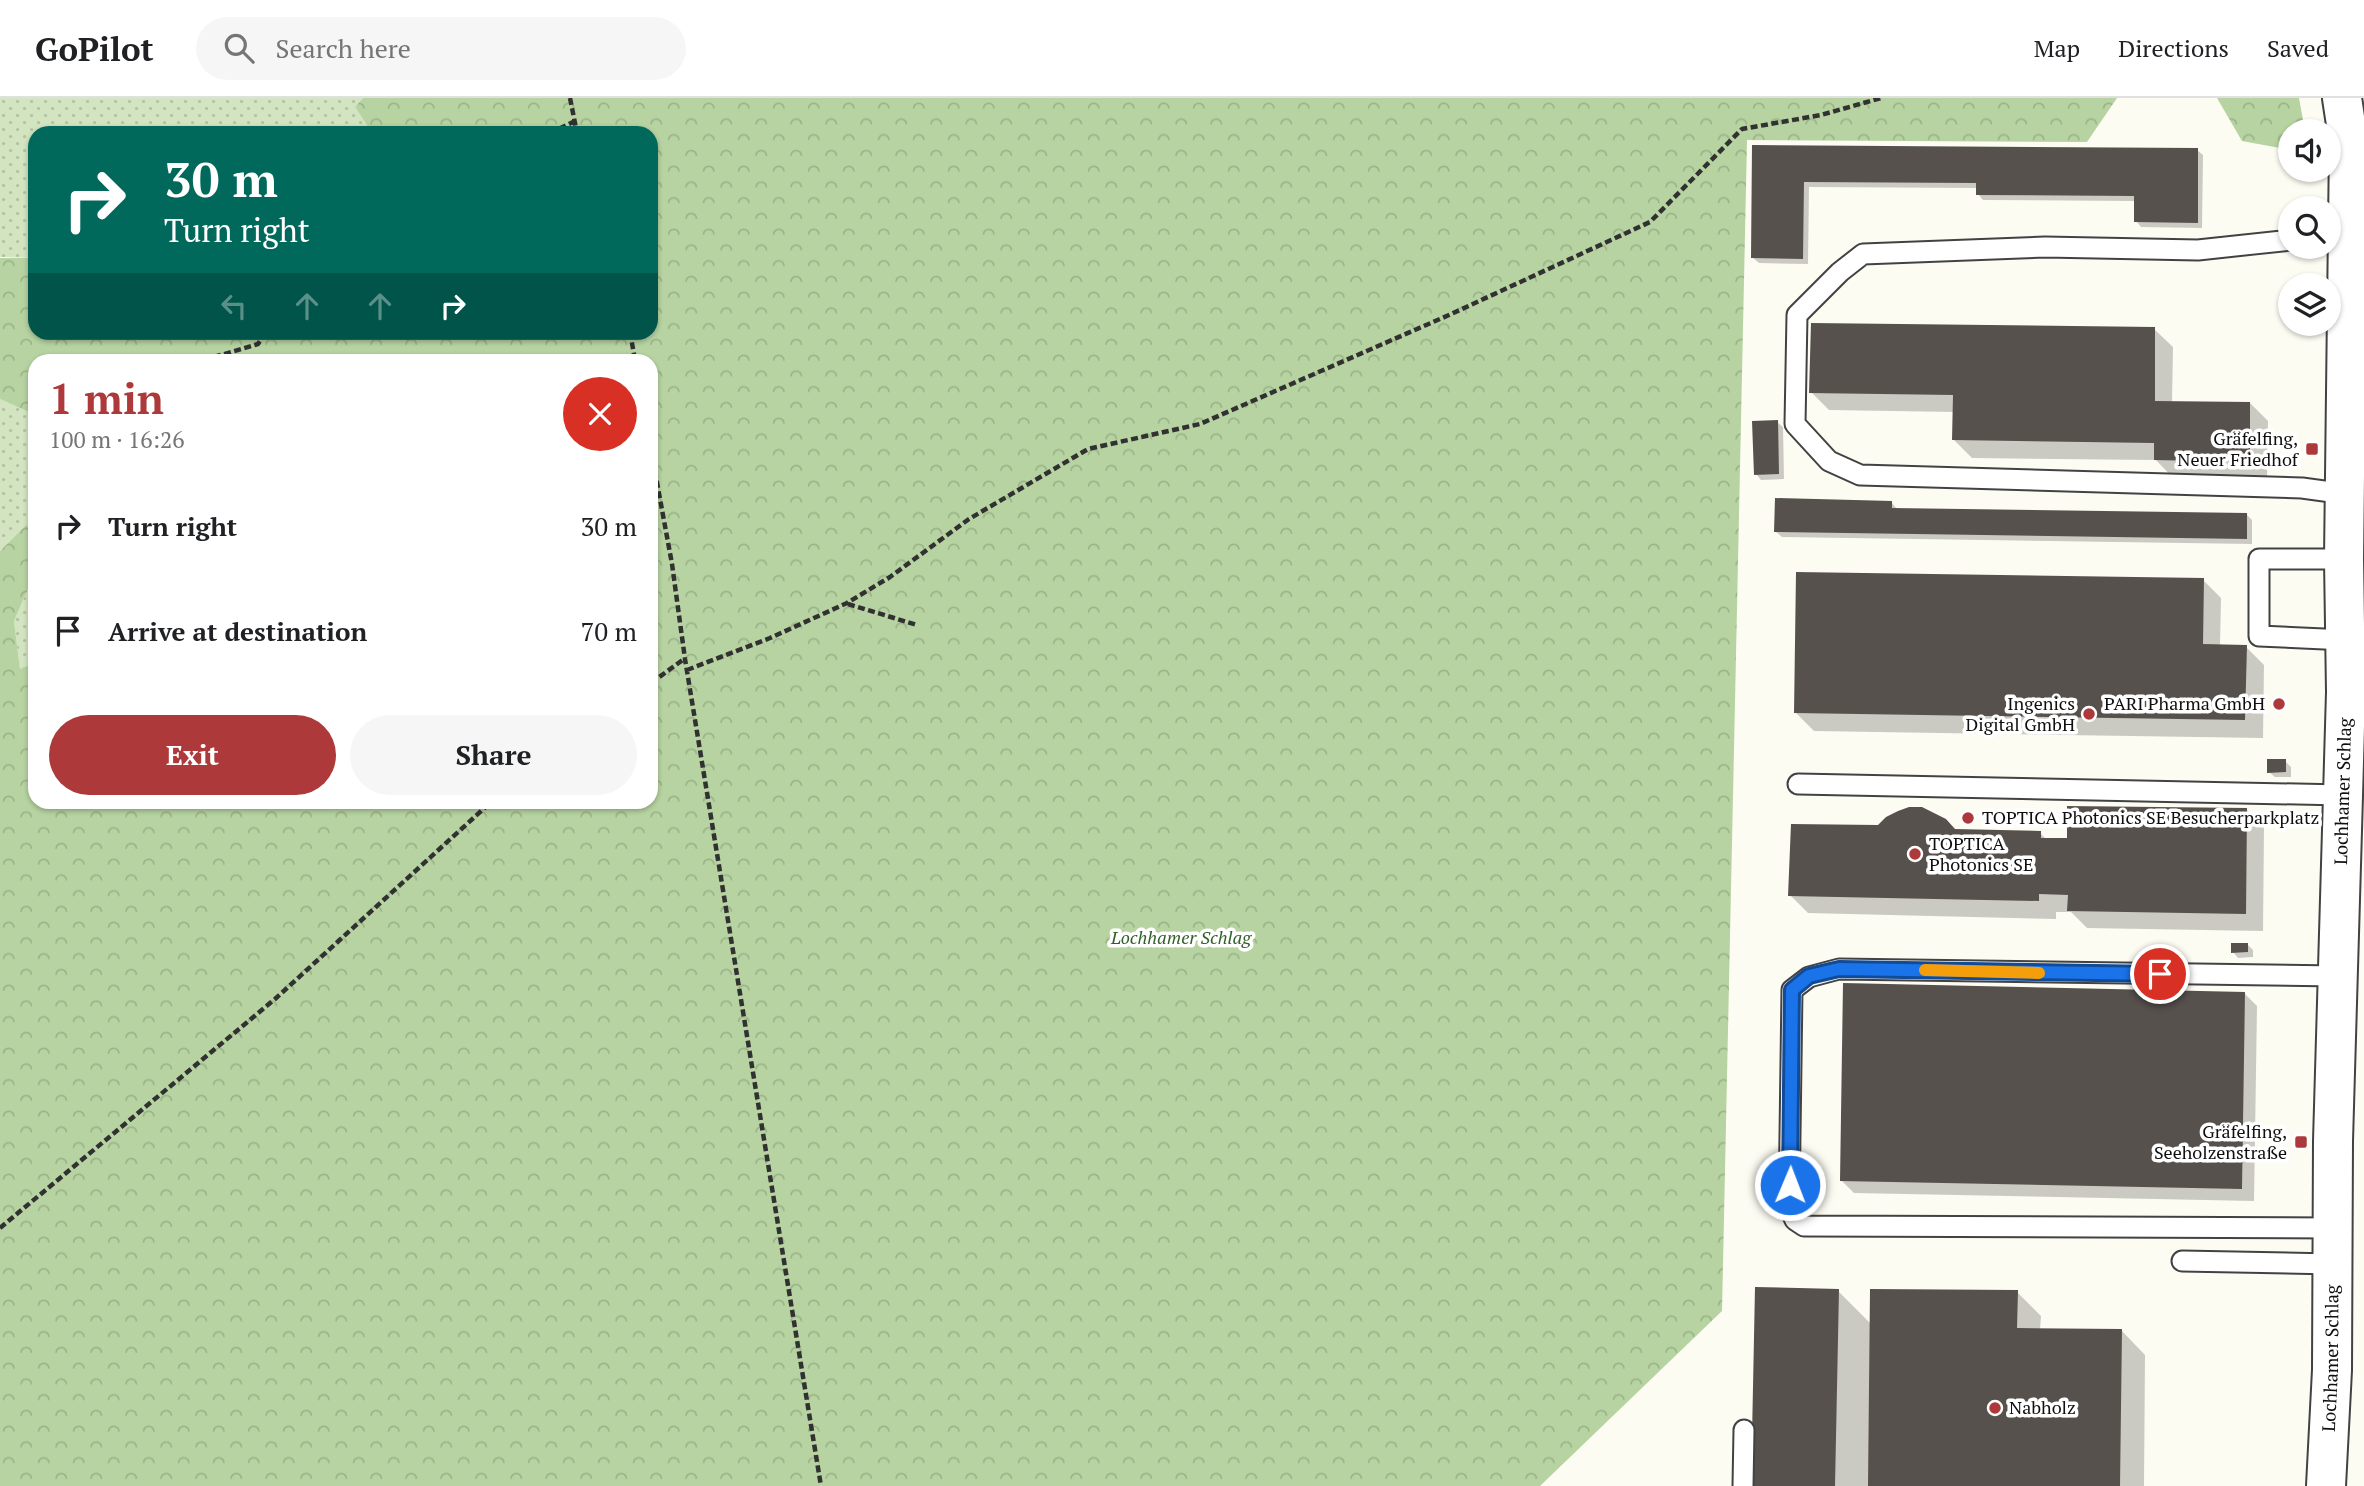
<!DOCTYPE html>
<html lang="en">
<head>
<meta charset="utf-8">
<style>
  :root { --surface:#fff; --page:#f6f6f6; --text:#202124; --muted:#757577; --line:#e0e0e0; --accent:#ad393b }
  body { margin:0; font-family:"PT Serif",serif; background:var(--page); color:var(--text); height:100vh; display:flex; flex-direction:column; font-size:26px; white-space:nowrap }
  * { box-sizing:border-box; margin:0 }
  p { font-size:23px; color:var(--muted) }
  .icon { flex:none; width:38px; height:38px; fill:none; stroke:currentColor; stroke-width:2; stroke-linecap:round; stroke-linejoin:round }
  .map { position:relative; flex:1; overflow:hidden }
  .panel { position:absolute; left:28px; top:256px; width:630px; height:455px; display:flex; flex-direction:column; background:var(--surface); border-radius:21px; box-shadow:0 2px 5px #0004 }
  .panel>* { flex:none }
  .top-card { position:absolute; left:28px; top:28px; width:630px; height:214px; border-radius:21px; box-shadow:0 2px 5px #0004; background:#00695c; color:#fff; overflow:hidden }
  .tools { position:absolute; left:2278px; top:21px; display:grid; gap:14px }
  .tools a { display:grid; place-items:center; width:63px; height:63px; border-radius:50%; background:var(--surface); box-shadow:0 2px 5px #0004; font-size:35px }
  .pin { position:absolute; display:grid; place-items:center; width:60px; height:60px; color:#fff; margin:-30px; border:4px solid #fff; border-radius:50%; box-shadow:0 2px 7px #0007 }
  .me { position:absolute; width:77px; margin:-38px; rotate:1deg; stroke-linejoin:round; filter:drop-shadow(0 0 5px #0008) }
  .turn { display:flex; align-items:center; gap:24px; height:147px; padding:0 21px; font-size:32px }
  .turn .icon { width:91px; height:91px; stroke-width:2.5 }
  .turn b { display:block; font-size:49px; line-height:60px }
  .lanes { display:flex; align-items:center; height:66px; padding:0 21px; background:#0003; justify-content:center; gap:35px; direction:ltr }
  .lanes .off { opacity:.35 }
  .round { display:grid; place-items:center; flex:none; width:74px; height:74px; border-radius:37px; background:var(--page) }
  .head { display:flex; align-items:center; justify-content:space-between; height:119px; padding:0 21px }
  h1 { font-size:42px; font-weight:700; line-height:52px; color:var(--accent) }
  .primary-button { display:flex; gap:14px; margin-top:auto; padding:14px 21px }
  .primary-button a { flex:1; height:80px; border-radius:42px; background:var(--accent); color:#fff; font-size:28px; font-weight:700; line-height:80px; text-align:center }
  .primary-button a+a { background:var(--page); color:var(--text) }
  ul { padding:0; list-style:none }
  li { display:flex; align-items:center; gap:21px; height:105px; padding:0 21px }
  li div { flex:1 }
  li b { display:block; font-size:26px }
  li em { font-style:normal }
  header { display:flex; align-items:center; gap:42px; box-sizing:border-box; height:98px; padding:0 35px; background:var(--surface); border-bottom:2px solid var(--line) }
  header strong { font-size:33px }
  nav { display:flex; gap:38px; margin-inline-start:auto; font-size:24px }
  .search { width:490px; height:63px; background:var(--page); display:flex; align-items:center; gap:18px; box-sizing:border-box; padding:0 24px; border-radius:38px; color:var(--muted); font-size:26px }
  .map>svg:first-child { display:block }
  .grass { fill:url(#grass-dots) }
  .forest { fill:url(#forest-crowns) }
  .shadow { fill:#0003 }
  .building { fill:#56514d }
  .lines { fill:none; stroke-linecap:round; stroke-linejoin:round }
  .service-casing { stroke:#424242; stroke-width:23 }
  .minor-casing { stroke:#424242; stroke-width:42 }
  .path { stroke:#313131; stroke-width:4.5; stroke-dasharray:7 3.5; stroke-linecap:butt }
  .service { stroke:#fff; stroke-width:19 }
  .minor { stroke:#fff; stroke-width:38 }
  .route-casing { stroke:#114b97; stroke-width:18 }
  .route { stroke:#1a73e8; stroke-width:12 }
  .slow { stroke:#f59e0b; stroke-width:12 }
  .poi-dot { fill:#ad393b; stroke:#fff; stroke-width:2.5 }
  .labels { text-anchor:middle; stroke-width:7; stroke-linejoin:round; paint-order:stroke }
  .poi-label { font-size:18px; fill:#0f0f0f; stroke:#fff; text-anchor:end }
  .street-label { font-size:18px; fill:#0f0f0f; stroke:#fff }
  .park-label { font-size:18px; font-style:italic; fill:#325f27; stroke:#fff }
</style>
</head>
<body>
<header>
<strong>GoPilot</strong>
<div class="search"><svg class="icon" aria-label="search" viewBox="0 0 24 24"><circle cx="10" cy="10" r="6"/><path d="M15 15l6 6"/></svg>Search here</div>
<nav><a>Map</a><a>Directions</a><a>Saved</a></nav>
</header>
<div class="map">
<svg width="2364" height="1388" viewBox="0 0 2364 1388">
  <defs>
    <pattern id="grass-dots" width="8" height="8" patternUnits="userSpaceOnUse" patternTransform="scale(1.75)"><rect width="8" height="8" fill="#d2e4c0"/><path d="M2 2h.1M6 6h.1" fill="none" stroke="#b3c2a4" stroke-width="1.8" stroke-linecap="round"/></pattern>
    <pattern id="forest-crowns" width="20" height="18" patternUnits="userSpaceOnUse" patternTransform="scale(1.75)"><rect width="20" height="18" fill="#b6d3a1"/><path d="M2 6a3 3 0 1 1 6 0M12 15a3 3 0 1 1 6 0" fill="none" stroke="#9bb489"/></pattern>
  </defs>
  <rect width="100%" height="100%" fill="#fdfcf3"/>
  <path class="grass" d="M0 0H363L355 9 372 35H35V160L0 159Z
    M0 301 35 317V454L27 426 0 453Z
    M35 475V565L20 572 14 523Z"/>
  <path class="forest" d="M363 0H2117L2087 44 1747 42 1722 1213 1540 1388H0V453L27 426 35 454V475L14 523 20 571 35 565V704H651V262H35V317L0 301V160H35V234H651V35H372L355 9Z
    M2217 0H2299L2305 33H2291V52L2242 43Z"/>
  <path class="shadow" d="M1754 49 2197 52 2203 57 2202 130 2141 129 2136 123V103L1983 102 1978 96V90L1809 89 1808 166 1759 165 1753 160Z
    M2154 231 2173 249 2172 305H2250L2268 323 2267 381 2173 380 2156 362 1972 360 1954 342 1955 314 1829 312 1811 294Z
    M1777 324 1783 329 1784 381 1761 382 1756 376Z
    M1892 405 1897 411 2246 416 2252 422V446L1782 439 1776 434Z
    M2203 482 2221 500 2220 548 2246 549 2264 567 2263 640 1814 633 1796 615Z
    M2285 663 2291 669V679H2275L2269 674Z
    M2246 711 2264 730 2263 833 2087 830 2071 814H2056V821L1808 815 1790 797 1955 733 2040 735 2047 742H2069Z
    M2247 846 2253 852V859L2238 860 2233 854Z
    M2245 896 2257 908 2254 1103 1854 1095 1842 1083Z
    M1838 1193 1871 1226 2017 1194 2041 1218 2040 1232 2122 1233 2145 1257 2144 1388H1752Z"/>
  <path class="building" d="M1752 47 2198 50V125L2134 124V98L1976 97V85L1804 84 1803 161 1751 160Z
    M1811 225 2155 229V303L2250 304V364L2154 362V345L1952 342 1953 297 1809 295Z
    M1778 322 1779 376 1754 377 1752 323Z
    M1775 400 1892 403V410L2247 415V441L1774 434Z
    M1796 474 2204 480 2203 546 2247 547 2245 622 1794 615Z
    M2267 661H2286V674L2267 675Z
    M2067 708 2247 710 2246 816 2067 813 2068 797 2039 796V803L1788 798 1791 726 1878 727 1886 719 1898 713 1909 709H1922L1946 721 1955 731 2041 733V740H2067Z
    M2231 845H2248V854L2231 855Z
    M1843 885 2245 894 2242 1091 1840 1083Z
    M1755 1189 1839 1191 1835 1388H1751Z
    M1870 1191 2018 1192 2017 1230 2122 1231 2120 1388H1868Z"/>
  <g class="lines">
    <g class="service-casing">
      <path id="service" d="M2291 142 2198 152 2045 149 1863 156 1840 174 1797 217 1795 326 1829 363 1860 377 2302 390 2346 396
        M2344 461H2259V538L2346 542
        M1798 686 2343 697
        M2333 1130 1804 1128 1795 1122 1789 1109 1792 892 1809 879 1839 871 2338 878
        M2182 1163 2333 1166
        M1743 1388 1744 1332"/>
    </g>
    <g class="minor-casing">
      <g id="minor">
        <path id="s1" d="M2326 1388 2332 1272 2333 1043 2346 594 2344 461 2349 46 2342 0"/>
      </g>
    </g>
    <path class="path" d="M570 0 577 35
      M550 35 575 23
      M630 234 635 262
      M204 262 258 246 266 234
      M651 352 672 466 685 561 821 1388
      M848 506 917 527
      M687 572 770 540 847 505 890 479 969 421 1088 351 1200 326 1449 217 1650 124 1742 31 1821 17 1881 0
      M651 585 684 561
      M0 1130 275 901 491 704"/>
    <use href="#service" class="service"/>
    <use href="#minor" class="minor"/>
  </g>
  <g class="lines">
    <g class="route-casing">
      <path id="route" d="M1790 1087 1792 892 1809 878 1839 871 2160 876"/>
    </g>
    <use href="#route" class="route"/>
    <path class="slow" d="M1925 872 2039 875"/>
  </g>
  <g class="poi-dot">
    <rect x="2305" y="344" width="14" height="14" rx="3.5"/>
    <circle cx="2279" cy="606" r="7"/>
    <circle cx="2089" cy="616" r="7"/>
    <circle cx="1968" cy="720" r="7"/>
    <circle cx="1915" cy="756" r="7"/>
    <rect x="2294" y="1037" width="14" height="14" rx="3.5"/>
    <circle cx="1995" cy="1310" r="7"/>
  </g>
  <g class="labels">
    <g class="poi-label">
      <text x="2298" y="347">Gräfelfing,<tspan x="2298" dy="21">Neuer Friedhof</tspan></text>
      <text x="2075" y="612">Ingenics<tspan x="2075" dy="21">Digital GmbH</tspan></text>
      <text x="2265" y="612">PARI Pharma GmbH</text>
      <text x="1982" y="726" text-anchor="start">TOPTICA Photonics SE Besucherparkplatz</text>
      <text x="1929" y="752" text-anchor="start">TOPTICA<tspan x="1929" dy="21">Photonics SE</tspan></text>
      <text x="2287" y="1040">Gräfelfing,<tspan x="2287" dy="21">Seeholzenstraße</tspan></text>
      <text x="2009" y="1316" text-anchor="start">Nabholz</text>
    </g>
    <g class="street-label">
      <text dy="6" stroke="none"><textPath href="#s1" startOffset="695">Lochhamer Schlag</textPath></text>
      <text dy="6" stroke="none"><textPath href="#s1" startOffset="128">Lochhamer Schlag</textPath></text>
    </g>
    <g class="park-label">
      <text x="1181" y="846">Lochhamer Schlag</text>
    </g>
  </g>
</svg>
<div class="tools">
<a><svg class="icon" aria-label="sound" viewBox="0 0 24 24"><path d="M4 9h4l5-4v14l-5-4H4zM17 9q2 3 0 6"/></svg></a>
<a><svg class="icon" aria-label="search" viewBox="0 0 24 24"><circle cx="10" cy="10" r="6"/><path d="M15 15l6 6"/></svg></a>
<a><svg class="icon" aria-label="layers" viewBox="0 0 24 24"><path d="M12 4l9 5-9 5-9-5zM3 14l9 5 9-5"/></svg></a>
</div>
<div class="pin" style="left:2160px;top:876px;background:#d93025"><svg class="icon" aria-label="arrive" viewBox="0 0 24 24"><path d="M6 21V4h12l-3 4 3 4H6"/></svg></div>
<svg class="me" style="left:1790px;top:1087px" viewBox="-20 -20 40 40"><circle r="17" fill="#1a73e8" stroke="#fff" stroke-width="3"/><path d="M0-11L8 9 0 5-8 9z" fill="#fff"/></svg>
<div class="top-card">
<div class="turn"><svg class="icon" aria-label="right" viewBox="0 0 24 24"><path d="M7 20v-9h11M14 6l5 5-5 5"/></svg><div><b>30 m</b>Turn right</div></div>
<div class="lanes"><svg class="icon off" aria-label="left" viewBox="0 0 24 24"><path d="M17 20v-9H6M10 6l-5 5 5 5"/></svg><svg class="icon off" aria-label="ahead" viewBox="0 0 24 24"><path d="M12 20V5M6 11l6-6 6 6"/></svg><svg class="icon off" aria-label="ahead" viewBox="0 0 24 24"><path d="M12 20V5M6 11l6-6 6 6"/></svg><svg class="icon" aria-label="right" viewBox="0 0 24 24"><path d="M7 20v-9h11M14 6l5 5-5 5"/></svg></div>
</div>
<section class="panel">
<div class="head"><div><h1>1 min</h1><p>100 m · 16:26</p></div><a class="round" style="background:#d93025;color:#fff"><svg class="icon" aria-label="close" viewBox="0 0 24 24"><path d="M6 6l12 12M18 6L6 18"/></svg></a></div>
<ul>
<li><svg class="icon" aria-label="right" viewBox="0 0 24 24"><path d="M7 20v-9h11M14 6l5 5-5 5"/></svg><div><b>Turn right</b></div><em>30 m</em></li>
<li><svg class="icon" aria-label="arrive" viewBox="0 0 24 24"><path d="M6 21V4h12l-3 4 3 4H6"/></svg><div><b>Arrive at destination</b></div><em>70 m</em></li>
</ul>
<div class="primary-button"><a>Exit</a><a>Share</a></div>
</section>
</div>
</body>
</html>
